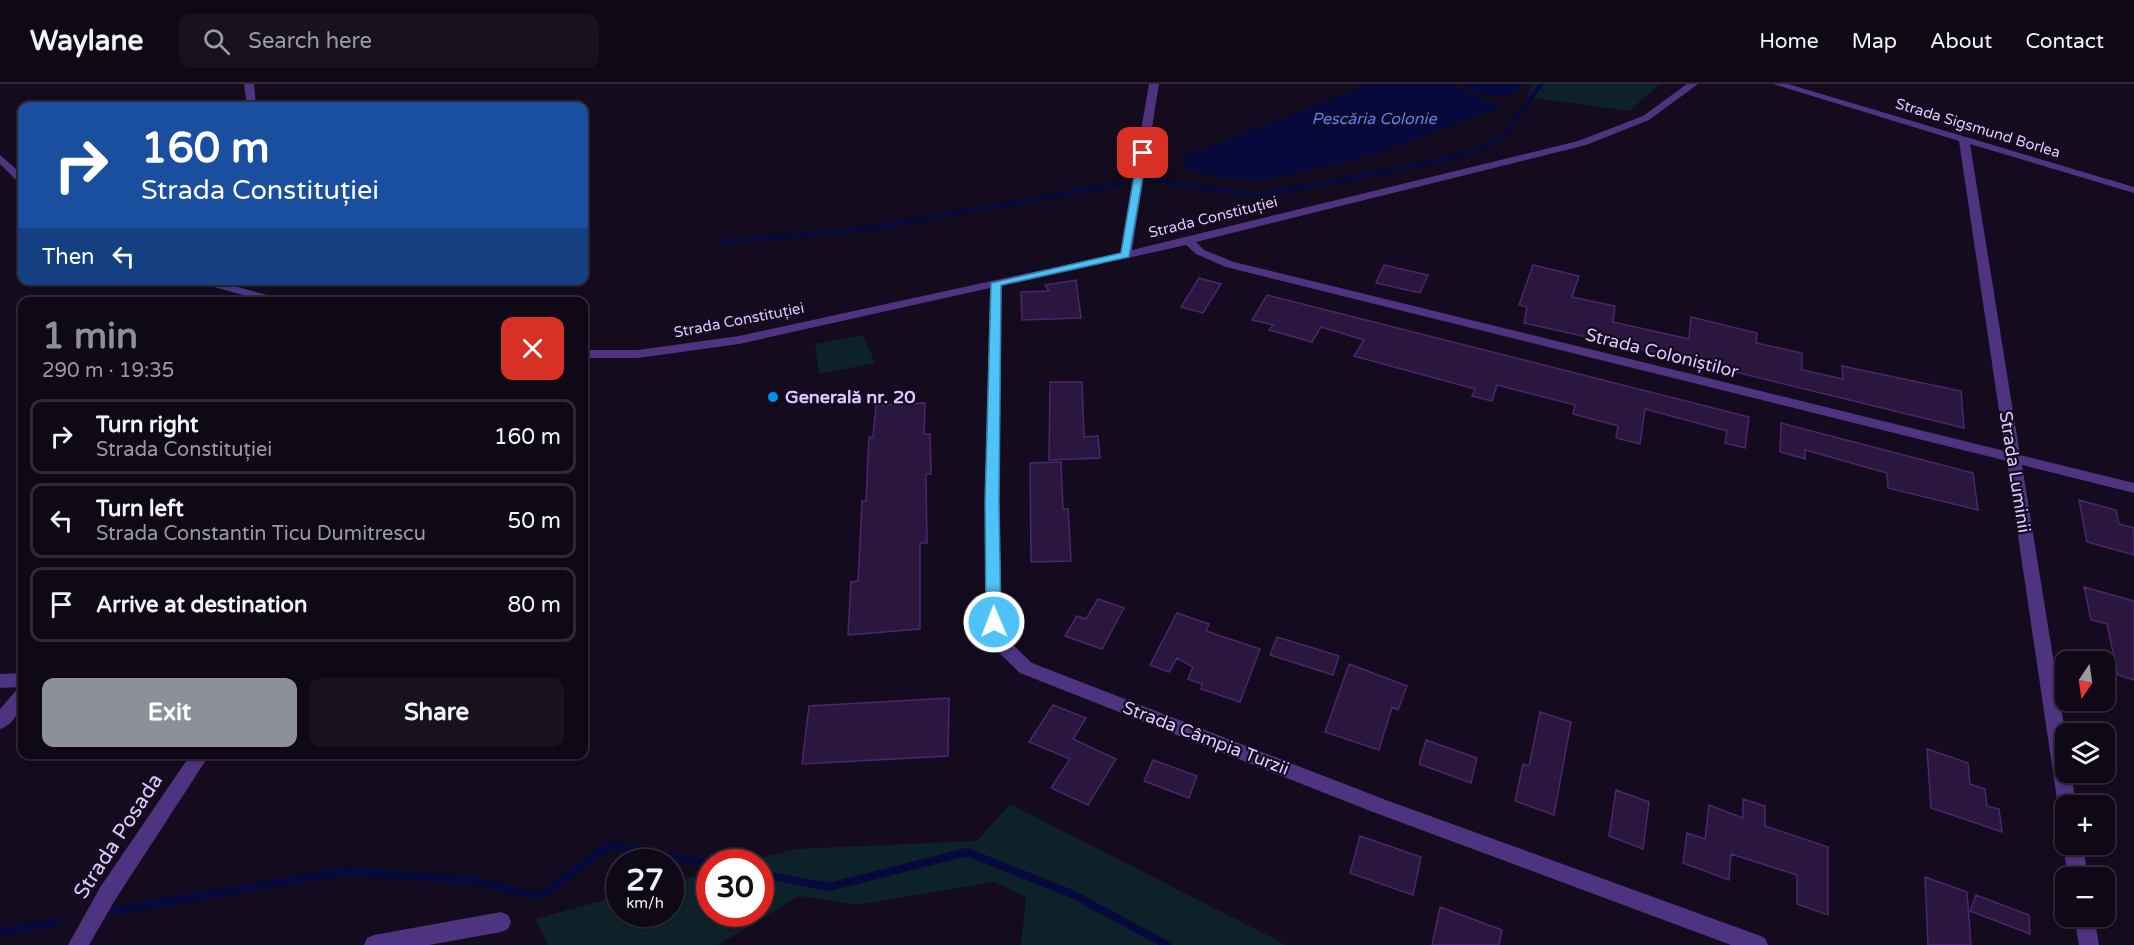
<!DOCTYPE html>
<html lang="en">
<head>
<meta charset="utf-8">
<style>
  :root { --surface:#0f0816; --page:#18111f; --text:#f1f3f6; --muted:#9b9aa1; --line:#2f2935; --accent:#8c9099 }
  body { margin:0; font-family:"Varela Round",sans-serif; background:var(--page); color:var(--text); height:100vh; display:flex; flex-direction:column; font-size:22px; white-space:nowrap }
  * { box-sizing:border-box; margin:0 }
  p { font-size:20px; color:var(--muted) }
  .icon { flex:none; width:33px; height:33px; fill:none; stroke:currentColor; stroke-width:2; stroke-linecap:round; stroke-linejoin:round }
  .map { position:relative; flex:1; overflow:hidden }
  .panel { position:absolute; left:18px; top:213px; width:570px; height:462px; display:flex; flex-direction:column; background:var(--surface); border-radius:12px; box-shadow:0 2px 4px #0004,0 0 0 2px var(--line) }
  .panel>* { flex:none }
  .banner { position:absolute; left:18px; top:18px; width:570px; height:183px; border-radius:12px; box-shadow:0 2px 4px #0004,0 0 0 2px var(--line); background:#1a4fa0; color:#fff; overflow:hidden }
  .needle { width:39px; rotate:193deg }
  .controls { position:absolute; left:2055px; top:567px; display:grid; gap:12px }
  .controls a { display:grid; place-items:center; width:60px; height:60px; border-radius:12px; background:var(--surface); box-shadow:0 2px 4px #0004,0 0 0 2px var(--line); font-size:30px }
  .speed { position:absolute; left:606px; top:765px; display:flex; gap:12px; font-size:30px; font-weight:700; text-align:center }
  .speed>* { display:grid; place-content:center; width:78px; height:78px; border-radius:50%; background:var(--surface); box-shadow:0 2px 4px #0004,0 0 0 2px var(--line); line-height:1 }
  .speed small { font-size:15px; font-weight:400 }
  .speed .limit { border:9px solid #d22; background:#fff; color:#111 }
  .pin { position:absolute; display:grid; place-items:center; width:51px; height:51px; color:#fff; margin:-26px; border-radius:12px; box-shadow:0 3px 9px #0006 }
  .me { position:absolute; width:66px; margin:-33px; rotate:359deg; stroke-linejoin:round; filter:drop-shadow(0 0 4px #0008) }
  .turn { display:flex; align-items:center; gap:21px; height:126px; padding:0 24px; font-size:27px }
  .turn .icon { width:78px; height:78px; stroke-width:2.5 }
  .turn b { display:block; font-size:42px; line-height:51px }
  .then { display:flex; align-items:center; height:57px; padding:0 24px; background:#0003; gap:12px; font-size:22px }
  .round { display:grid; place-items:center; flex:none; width:63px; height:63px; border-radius:12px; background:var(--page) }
  .summary { display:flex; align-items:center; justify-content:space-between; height:102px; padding:0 24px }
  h1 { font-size:36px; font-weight:700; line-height:45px; color:var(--accent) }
  .button { display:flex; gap:12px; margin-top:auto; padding:12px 24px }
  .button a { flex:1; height:69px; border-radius:12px; background:var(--accent); color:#fff; font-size:24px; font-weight:700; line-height:69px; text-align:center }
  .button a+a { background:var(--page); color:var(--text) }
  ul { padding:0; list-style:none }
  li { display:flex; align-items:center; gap:18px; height:75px; margin:0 12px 9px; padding:0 12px; border:3px solid var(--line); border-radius:12px }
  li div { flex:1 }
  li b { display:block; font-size:22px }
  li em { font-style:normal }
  header { display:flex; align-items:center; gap:36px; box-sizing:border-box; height:84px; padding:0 30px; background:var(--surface); border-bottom:2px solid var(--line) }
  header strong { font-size:28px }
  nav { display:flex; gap:33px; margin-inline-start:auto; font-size:21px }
  .search { width:420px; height:54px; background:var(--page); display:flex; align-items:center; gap:15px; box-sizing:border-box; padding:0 21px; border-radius:12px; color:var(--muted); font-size:22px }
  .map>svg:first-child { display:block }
  .green { fill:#0d2128 }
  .water { fill:#06093c }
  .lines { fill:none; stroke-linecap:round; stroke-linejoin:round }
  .stream-far1 { stroke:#06093c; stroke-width:4.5 }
  .stream { stroke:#06093c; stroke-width:8 }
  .building { fill:#2b1640; stroke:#4a266d; stroke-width:1.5 }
  .minor { fill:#4d3380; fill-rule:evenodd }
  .route { fill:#4fc3f7; stroke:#337fa1; stroke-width:1.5 }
  .poi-dot { fill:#0091f3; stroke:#140b1e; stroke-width:2 }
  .labels { text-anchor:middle; stroke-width:4.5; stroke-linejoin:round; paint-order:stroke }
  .far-street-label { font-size:15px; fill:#dfc8ff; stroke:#140b1e }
  .far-water-label { font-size:16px; font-style:italic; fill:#567eff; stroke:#140b1e }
  .street-label { font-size:18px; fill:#dfc8ff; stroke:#140b1e }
  .poi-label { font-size:18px; font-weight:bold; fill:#dfc8ff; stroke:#140b1e; text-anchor:start }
  .near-street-label { font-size:21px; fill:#dfc8ff; stroke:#140b1e }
</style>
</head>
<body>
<header>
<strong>Waylane</strong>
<div class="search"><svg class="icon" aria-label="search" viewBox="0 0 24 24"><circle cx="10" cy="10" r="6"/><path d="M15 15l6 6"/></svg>Search here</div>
<nav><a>Home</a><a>Map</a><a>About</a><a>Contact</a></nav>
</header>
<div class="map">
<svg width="2134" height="861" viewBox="0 0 2134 861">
  <rect width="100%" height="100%" fill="#140b1e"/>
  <path class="green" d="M1533 0H1660L1629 27 1527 13Z
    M863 251 875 279 819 290 815 260Z
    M1010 720 1286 861H1021L1026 813 994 798 858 821 799 812 718 861H548L535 835 619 812 620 830H670L671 798 709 788 710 830H760V778H744L795 765 977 757Z"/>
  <path class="water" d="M1370 0H1449L1501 23 1375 70 1262 97 1221 94 1187 85 1183 73Z
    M1461 0H1520L1516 8C1496 17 1480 9 1461 0Z"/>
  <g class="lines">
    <path class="stream-far1" d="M1146 95 1248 110 1278 108 1430 79 1484 64 1506 49 1541 0
      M720 158 866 145 1120 100"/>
    <path class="stream" d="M760 790 829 803 967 768 1072 810 1167 861
      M115 827 345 787 468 796 540 812 610 761 710 780
      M0 848 57 838"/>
  </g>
  <path class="building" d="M1384 181 1428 191 1420 209 1376 199Z
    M1533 181 1579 192 1572 213 1615 222 1613 238 1689 255 1691 233 1757 249 1756 259 1802 269V286L1843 295 1842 282 1961 307 1964 344 1731 287V285L1524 239 1527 223 1519 221Z
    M1199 194 1221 200 1203 229 1181 223Z
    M1076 196 1081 234 1022 236 1021 208 1049 207 1045 201Z
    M1267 211 1749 333 1745 364 1725 359 1727 347 1645 325 1640 360 1616 354 1618 342 1573 330 1575 321 1497 301 1492 317 1472 312 1475 305 1354 272 1364 256 1321 243 1312 258 1269 246 1273 241 1252 236Z
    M1050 298H1082L1084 353 1098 352 1100 374 1049 376Z
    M925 319 924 350H930L931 390H926L927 459H920V545L848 551 851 498 858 497 862 417H866L869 353H873L876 321Z
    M1781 339 1973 389 1978 426 1888 404 1887 389 1805 366V375L1780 368Z
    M1061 378 1063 425H1068L1071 477 1031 478 1030 379Z
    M2079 416 2116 426 2119 440 2134 444V471L2087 458Z
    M2084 503 2134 517V596L2118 591 2107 540 2091 536Z
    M1098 515 1124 524 1102 565 1065 552 1077 532 1086 535Z
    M1177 529 1209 540 1206 547 1260 565 1240 618 1201 605 1202 600 1188 595 1193 583 1177 574 1169 588 1150 581Z
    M1277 553 1339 572 1333 591 1270 571Z
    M1349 580 1407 602 1398 626 1392 623 1379 666 1325 648Z
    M949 614 948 672 802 680 809 622Z
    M1053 621 1086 634 1073 655 1116 675 1088 721 1051 704 1070 675 1029 658Z
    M1540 628 1571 638 1554 731 1515 717 1523 680 1529 682Z
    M1426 656 1477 674 1471 699 1419 680Z
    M1927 665 1968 679 1970 700 1985 705 1987 722 1999 725 2002 748 1931 724Z
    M1153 676 1197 692 1189 714 1144 697Z
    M1616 706 1649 718 1643 765 1609 752Z
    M1743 715 1765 722V742L1828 763V831L1797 820V791L1731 770 1729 796 1683 779 1687 749 1705 755 1709 721 1743 734Z
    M1360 752 1421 773 1413 811 1350 789Z
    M1925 793 1967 808 1971 861H1928Z
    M1976 811 2029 831 2030 850 1970 827Z
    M1440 823 1502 846 1499 861H1432Z"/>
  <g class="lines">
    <path class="minor" d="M244 0H254L256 22H247Z
      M1149 0H1159L1132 166 1578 57 1643 32 1687 0H1698L1649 36 1586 61 1196 158 1204 166 1234 178 2005 367 1959 57 1773 0H1788L2134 103V109L1970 60 2020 371 2134 399V409L2022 381 2066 654V688H2071L2076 722H2066V730L2060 728 2058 722 2007 377 1226 183 1196 170 1186 161 1002 202 999 418 1002 539 1010 558 1032 579 1386 716 1758 851 1765 854 1768 861H1731L1373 728 1020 589 997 567 986 539 985 418 990 204 739 260 638 274H584V266H638L739 252 1120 169Z
      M0 71 22 90V99L18 98 0 80Z
      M188 196H211L293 218H269Z
      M22 589C24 609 23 637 0 645V625L19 603 0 604V590Z
      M191 670H210L115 816 89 861H68L101 802Z
      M2066 755V760H2083L2088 794H2068L2063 760Z
      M501 828 508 831 511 838 508 845 501 848 429 861H364L367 854 374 851Z
      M2074 832H2094L2099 861H2079Z"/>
  </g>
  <path class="route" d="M1143 66 1147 69 1129 173 1001 201 999 418 1001 538 994 544 986 538 985 418 991 199 1121 169 1138 69Z"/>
  <circle class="poi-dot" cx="773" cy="313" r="6"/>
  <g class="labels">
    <g class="far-street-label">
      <text transform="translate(1978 44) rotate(17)" y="5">Strada Sigsmund Borlea</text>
      <text transform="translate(1213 133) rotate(-14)" y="5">Strada Constituției</text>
      <text transform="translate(739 236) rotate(-11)" y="5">Strada Constituției</text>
    </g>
    <g class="far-water-label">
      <text x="1374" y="40">Pescăria Colonie</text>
    </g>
    <g class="street-label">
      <text transform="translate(1662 269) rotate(14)" y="6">Strada Coloniștilor</text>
      <text transform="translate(2015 388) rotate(81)" y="6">Strada Luminii</text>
      <text transform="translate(1206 654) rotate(21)" y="6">Strada Câmpia Turzii</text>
    </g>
    <g class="poi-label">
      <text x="785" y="319">Generală nr. 20</text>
    </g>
    <g class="near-street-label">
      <text transform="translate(118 752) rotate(-57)" y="7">Strada Posada</text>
    </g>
  </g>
</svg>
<div class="controls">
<a><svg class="needle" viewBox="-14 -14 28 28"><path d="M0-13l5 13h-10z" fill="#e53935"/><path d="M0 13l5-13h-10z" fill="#9b9aa1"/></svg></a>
<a><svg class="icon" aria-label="layers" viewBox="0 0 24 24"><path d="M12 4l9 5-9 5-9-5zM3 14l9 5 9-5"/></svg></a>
<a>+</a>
<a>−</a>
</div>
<div class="speed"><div>27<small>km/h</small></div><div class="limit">30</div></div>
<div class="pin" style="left:1143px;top:69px;background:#d93025"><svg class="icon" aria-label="arrive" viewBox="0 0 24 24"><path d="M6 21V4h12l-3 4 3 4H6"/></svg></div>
<svg class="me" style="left:994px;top:538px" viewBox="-20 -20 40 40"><circle r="17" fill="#4fc3f7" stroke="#fff" stroke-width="3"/><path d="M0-11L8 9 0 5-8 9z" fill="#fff"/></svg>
<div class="banner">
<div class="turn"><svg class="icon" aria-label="right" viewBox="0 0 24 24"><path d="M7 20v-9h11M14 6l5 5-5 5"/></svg><div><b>160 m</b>Strada Constituției</div></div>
<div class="then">Then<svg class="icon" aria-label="left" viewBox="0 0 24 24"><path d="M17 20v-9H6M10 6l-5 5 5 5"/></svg></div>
</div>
<section class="panel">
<div class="summary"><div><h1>1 min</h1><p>290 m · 19:35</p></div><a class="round" style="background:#d93025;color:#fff"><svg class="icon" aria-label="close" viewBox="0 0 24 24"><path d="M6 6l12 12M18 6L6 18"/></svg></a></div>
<ul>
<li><svg class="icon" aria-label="right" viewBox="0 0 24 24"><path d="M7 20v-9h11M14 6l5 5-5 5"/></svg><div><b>Turn right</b><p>Strada Constituției</p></div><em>160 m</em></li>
<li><svg class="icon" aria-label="left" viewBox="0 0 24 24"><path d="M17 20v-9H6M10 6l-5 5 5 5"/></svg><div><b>Turn left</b><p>Strada Constantin Ticu Dumitrescu</p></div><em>50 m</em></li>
<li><svg class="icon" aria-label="arrive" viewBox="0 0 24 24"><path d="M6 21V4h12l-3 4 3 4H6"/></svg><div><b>Arrive at destination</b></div><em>80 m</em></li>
</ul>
<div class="button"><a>Exit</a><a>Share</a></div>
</section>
</div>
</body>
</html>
